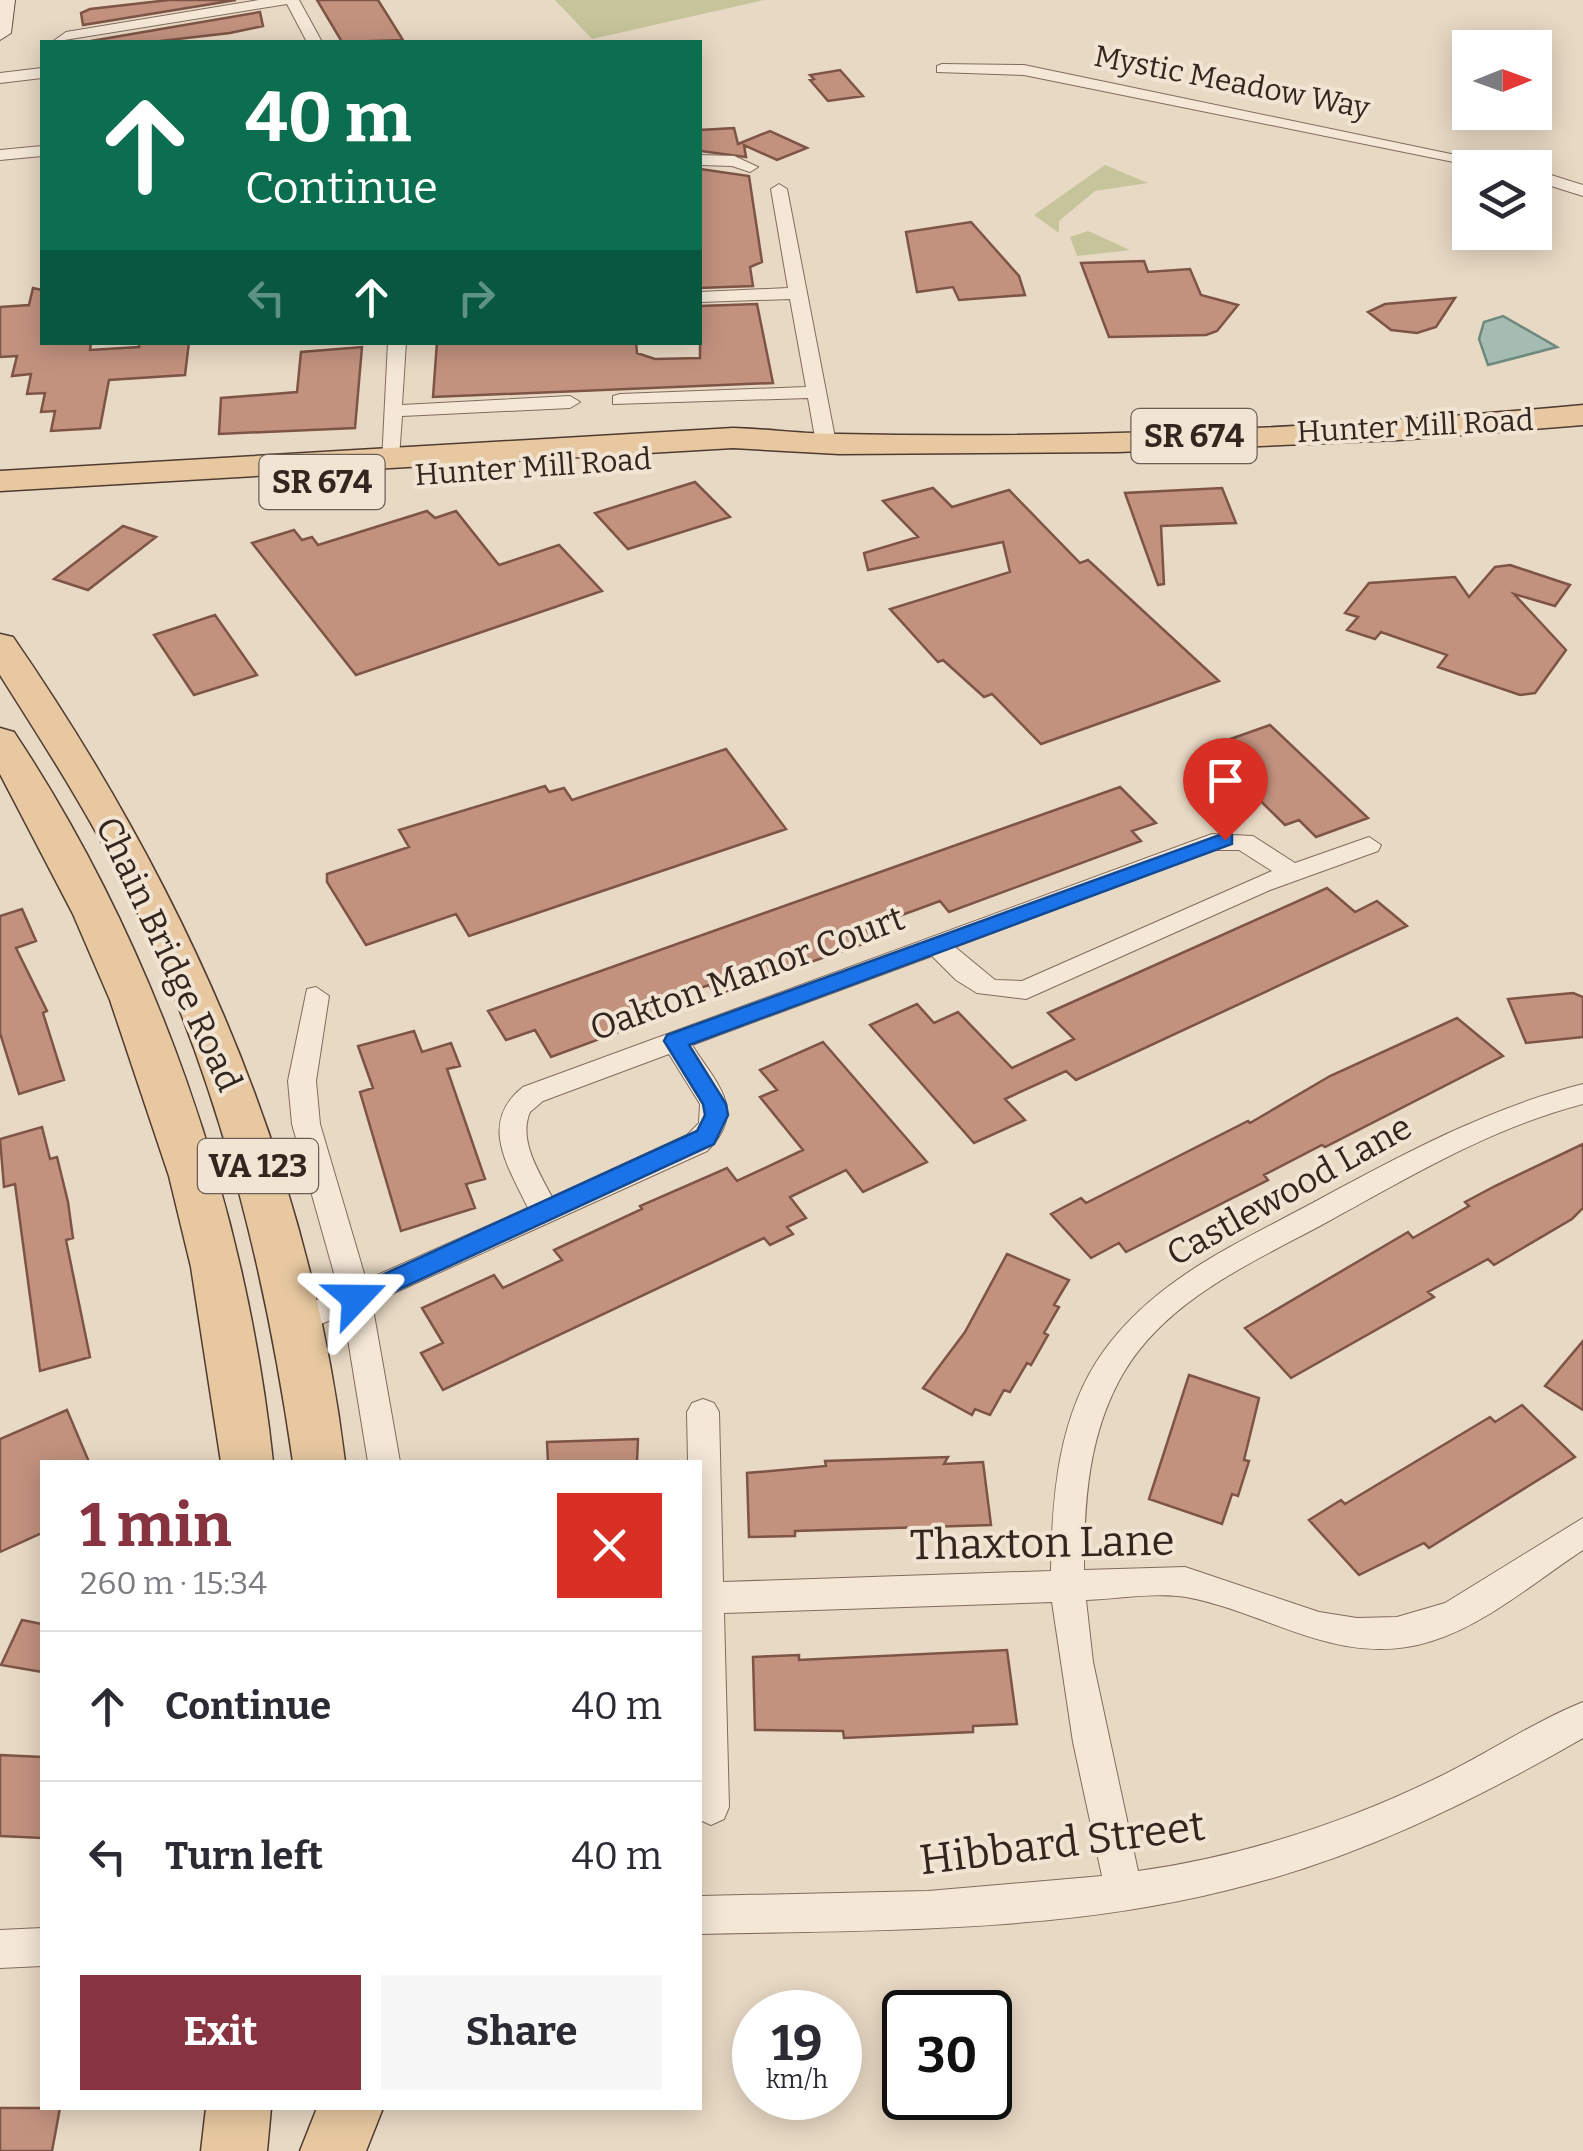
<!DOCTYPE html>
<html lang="en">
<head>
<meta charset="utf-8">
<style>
  :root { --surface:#fff; --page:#f7f7f7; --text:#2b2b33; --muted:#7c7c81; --line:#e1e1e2; --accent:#883440 }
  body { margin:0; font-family:Bitter,serif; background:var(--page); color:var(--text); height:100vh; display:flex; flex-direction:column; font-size:38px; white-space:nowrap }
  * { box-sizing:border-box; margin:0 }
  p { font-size:32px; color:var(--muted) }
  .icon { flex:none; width:55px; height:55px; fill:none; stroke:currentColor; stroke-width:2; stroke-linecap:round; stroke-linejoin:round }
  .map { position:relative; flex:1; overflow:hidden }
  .side { position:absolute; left:40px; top:1460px; width:662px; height:650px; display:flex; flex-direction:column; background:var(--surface); border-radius:0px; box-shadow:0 5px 25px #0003 }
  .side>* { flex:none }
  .hud { position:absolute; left:40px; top:40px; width:662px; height:305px; border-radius:0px; box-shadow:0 5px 25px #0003; background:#0b6e4f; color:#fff; overflow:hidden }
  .needle { width:65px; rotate:89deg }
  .buttons { position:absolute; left:1452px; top:30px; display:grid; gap:20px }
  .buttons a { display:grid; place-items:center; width:100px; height:100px; border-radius:0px; background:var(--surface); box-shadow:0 5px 25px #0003; font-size:50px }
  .speed { position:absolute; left:732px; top:1990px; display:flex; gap:20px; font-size:50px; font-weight:700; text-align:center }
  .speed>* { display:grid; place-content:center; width:130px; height:130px; border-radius:50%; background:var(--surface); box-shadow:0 5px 25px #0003; line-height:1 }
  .speed small { font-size:25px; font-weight:400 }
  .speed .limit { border:5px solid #111; border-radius:15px; background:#fff; color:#111 }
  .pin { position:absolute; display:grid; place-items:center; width:85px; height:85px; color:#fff; margin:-102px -42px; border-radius:50% 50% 50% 0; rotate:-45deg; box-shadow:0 0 10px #0007 }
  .pin .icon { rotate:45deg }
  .me { position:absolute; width:110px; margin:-55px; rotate:67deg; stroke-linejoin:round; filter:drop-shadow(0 0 8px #0008) }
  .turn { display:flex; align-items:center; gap:35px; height:210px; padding:0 40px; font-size:45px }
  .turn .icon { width:130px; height:130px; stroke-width:2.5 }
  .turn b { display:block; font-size:70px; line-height:85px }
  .lanes { display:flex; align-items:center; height:95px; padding:0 40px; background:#0003; justify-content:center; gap:50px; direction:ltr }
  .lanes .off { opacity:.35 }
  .round { display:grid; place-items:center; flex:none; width:105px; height:105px; border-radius:0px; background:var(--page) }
  .summary { display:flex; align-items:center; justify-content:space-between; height:170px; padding:0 40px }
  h1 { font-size:60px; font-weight:700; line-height:75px; color:var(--accent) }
  .cta { display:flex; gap:20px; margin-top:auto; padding:20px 40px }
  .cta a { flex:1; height:115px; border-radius:0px; background:var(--accent); color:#fff; font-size:40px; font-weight:700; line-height:115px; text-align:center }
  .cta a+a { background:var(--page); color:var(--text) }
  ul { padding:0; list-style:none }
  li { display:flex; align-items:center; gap:30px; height:150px; padding:0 40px; border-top:2px solid var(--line) }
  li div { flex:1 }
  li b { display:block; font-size:38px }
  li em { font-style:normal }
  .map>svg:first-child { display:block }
  .green { fill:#c5c49a }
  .water { fill:#a5bcb2; stroke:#6e897e; stroke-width:2.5 }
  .building { fill:#c2927e; stroke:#7d5446; stroke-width:2.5 }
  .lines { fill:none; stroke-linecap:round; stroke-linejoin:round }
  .street-casing { stroke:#816b5d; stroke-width:2 }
  .secondary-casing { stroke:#624d40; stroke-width:2 }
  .primary-casing { stroke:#4f3b30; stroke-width:3 }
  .street { fill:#f4e7d6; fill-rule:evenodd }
  .secondary { fill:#f4e7d6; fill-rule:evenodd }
  .primary { fill:#e7c8a0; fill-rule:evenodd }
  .route { fill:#1a73e8; stroke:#114b97; stroke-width:2.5 }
  .labels { text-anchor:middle; stroke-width:8; stroke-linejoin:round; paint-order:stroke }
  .far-street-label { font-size:30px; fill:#32261f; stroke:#f1e4d3 }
  .shield { fill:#f1e4d3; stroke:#6b5f55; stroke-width:2.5 }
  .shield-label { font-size:32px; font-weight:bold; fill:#32261f }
  .street-label { font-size:35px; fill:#32261f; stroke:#f1e4d3 }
  .near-street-label { font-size:42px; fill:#32261f; stroke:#f1e4d3 }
</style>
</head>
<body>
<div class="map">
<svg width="1583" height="2151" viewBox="0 0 1583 2151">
  <rect width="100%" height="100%" fill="#e8d9c4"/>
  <path class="green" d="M555 0H764L592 39Z
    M1105 165 1148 183 1095 191 1059 221V233L1034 215Z
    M1088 231 1130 250 1077 256 1070 237Z"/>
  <path class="water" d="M1503 316 1557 347 1488 365 1479 339 1484 322Z"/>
  <path class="building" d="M169 0H236L83 25 81 13 90 9Z
    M317 0H378L403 40 342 42Z
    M260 12 263 26 230 33 152 42H85Z
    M840 70 863 96 828 101 810 80 814 79 810 75Z
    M734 128 738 144 770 131 807 148 777 160 744 145 746 157 700 151V130Z
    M700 169 749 176 762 262 750 267 753 286 700 288Z
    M971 222 1019 276 1025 295 959 300 953 287 917 292 906 232Z
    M1144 261 1148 272 1190 269 1201 295 1238 305 1217 331 1206 335 1109 337 1081 263Z
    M33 288 42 290V342H91L90 350 139 347V342H189L185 375 109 380 100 428 51 431 55 411 41 412 45 393 27 394 31 374 12 376 17 356 0 357V307L29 305Z
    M1455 298 1436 327 1417 333 1391 330 1368 312 1385 304Z
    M757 304 773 383 433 397 437 342H636L637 353 655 359 700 358V306Z
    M362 347 355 428 219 434 221 398 297 392 301 352Z
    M695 482 730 517 628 549 595 513Z
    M933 488 952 507 1009 490 1080 563 1088 560 1219 681 1041 744 992 694 984 697 943 660 938 662 890 609 1010 572 1003 542 868 570 864 553 918 537 883 501Z
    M1222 488 1236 523 1161 526 1164 584 1158 585 1125 493Z
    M427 511 435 518 456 511 499 565 559 545 602 591 356 675 252 543 294 530 302 540 312 537 318 545Z
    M123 526 156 537 88 590 54 579Z
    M1510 565 1570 585 1555 606 1514 594 1566 650 1535 693 1520 695 1438 667 1447 655 1381 632 1375 639 1347 630 1358 617 1345 613 1369 583 1455 577 1469 597 1495 567Z
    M215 615 257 675 194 695 154 635Z
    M1270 725 1368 818 1316 837 1299 820 1285 825 1222 763 1236 758 1219 743Z
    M726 749 786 829 469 936 456 914 366 945 327 882V874L409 847 399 830 545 786 549 792 564 788 572 800Z
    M1120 787 1156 823 1132 831 1141 841 949 912 940 901 891 919 866 929 874 940 716 995 709 985 654 1004 662 1016 551 1057 535 1030 506 1040 488 1011Z
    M1327 888 1355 912 1377 901 1407 926 1076 1080 1066 1071 1005 1099 1025 1120 974 1143 870 1025 917 1004 934 1023 958 1012 1012 1068 1074 1039 1048 1013Z
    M22 909 36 941 16 948 47 1011 43 1013 64 1080 19 1094 0 1033V916Z
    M1573 993 1583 997V1037L1526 1043 1508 999Z
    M1457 1018 1503 1056 1325 1147 1322 1145 1264 1175 1268 1180 1126 1252 1119 1243 1091 1258 1051 1214 1081 1198 1086 1203 1248 1121 1250 1123 1330 1076Z
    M414 1031 422 1052 451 1043 460 1066 447 1069 485 1179 466 1184 475 1208 401 1231 360 1092 373 1088 358 1046Z
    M823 1042 927 1162 863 1192 846 1170 790 1197 806 1218 787 1227 793 1234 770 1245 764 1238 443 1390 421 1353 443 1343 422 1308 494 1275 503 1288 562 1260 554 1250 642 1209 640 1206 727 1168 737 1181 803 1150 760 1097 777 1090 760 1070Z
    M42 1127 50 1159 57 1157 68 1202 73 1238 66 1240 90 1357 40 1371 15 1184 4 1187 0 1139Z
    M1583 1144V1208L1572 1219 1494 1265 1488 1259 1428 1292 1434 1297 1291 1378 1245 1328 1408 1232 1413 1238 1469 1206 1465 1202 1495 1186Z
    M1007 1254 1069 1280 1054 1305 1059 1307 1044 1333 1048 1335 1031 1365 1027 1363 1010 1392 1004 1390 990 1415 975 1409 972 1415 923 1388 965 1332Z
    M1583 1341V1410L1545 1386Z
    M1189 1375 1259 1398 1244 1460 1249 1461 1238 1496 1232 1494 1222 1524 1149 1499Z
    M1522 1405 1575 1457 1429 1548 1424 1543 1359 1575 1309 1520 1341 1500 1345 1504 1490 1417 1495 1422Z
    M67 1410 89 1462H42V1533L0 1552V1439Z
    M638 1439 637 1462H548L547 1442Z
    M948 1457 944 1464 983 1462 991 1525 795 1531V1536L749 1537 747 1473 826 1466 825 1461Z
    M22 1620 42 1624V1672L1 1665Z
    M1007 1650 1017 1724 973 1726V1732L844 1738 843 1731 755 1730 753 1657 799 1655V1660Z
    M0 1755 42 1757V1838L0 1836Z
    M0 2108H60L52 2151H0Z"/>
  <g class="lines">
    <g class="street-casing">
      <path id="street" d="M259 0H299L322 42H307L287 4 52 42 66 32Z
        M942 64 1024 65 1518 168H1483L1024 75 937 72V66Z
        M42 68V78L0 83V73Z
        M42 146V156L0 160V150Z
        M700 155 734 156 758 167 750 172 732 166 700 165Z
        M1535 170 1583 185V196L1535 181Z
        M779 184 787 189 836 443 833 447 816 443 808 398 613 404V396L620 394 806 387 790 299 700 302V292L788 288 771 189Z
        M388 342H406L402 405 570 396 580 402 570 408 402 416 399 458 382 462Z
        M1212 834 1253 836 1295 863 1369 837 1381 845 1378 851 1270 890 1026 999 977 993 956 980 932 956 692 1045C717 1085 748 1110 707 1151L372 1303 400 1462H368L344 1315 295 1334 284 1331 280 1322 284 1313 339 1291 292 1124 288 1081 307 989 316 987 329 996 316 1081 320 1124 366 1280 528 1208C508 1166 478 1123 523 1087ZM1214 850H1239L1272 871 1022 981 995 980 955 947ZM669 1054 700 1104 699 1123 687 1135 552 1197C539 1172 518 1140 530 1112L543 1101Z
        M1583 1084V1104C1491 1128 1411 1176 1329 1221 1256 1261 1169 1297 1124 1372 1088 1433 1084 1502 1084 1570L1185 1567 1319 1612 1357 1618 1397 1617 1445 1603 1583 1518V1550C1536 1581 1486 1624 1432 1641 1341 1670 1271 1613 1186 1597 1156 1592 1117 1599 1086 1600L1093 1662 1138 1871C1243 1856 1345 1823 1439 1777 1487 1754 1533 1722 1583 1702V1738C1472 1802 1354 1860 1228 1890 1056 1933 876 1930 700 1934V1896L928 1891 1102 1876 1073 1742 1052 1602 724 1613 729 1807 724 1819 711 1825 700 1820V1462H688L687 1412 692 1403 703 1399 714 1403 719 1412 723 1582 1051 1571C1052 1497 1058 1415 1103 1352 1154 1281 1230 1247 1305 1207 1396 1158 1482 1110 1583 1084Z
        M42 1928V1966L0 1968V1930Z"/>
    </g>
    <g class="secondary-casing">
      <path id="secondary" d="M0 0H15L11 33 0 40Z"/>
    </g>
    <g class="primary-casing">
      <path id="primary" d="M1583 405V425L1398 440 1118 452 839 454 733 448 0 491V471L733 428C768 429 804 434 839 434 1087 439 1336 428 1583 405Z
        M0 634 13 637C184 885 309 1162 345 1462H293C264 1261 215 1065 123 883 87 811 43 743 0 675Z
        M0 728 14 732C156 946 246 1207 273 1462H221L191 1267 169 1176 110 1000 73 914 0 774Z
        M206 2108H271L267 2151H201Z
        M317 2108H383L366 2151H300Z"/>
    </g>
    <use href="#street" class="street"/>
    <use href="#secondary" class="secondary"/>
    <use href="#primary" class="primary"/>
  </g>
  <path class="route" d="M1225 833 1232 835V844L689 1045 726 1104 728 1115 714 1144 365 1305H347L344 1298 347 1291 697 1131 705 1115 703 1104 664 1041 667 1035Z"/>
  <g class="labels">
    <g class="far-street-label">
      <text transform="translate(1232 82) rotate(11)" y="10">Mystic Meadow Way</text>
      <text transform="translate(1415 426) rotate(-3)" y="10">Hunter Mill Road</text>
      <text transform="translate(533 467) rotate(-4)" y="10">Hunter Mill Road</text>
    </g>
    <g class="shield">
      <rect x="1131.5" y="409" width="125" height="54" rx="8"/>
      <rect x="259.5" y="455" width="125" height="54" rx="8"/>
      <rect x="198" y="1139" width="120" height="54" rx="8"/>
    </g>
    <g class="shield-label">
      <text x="1194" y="447">SR 674</text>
      <text x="322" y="493">SR 674</text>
      <text x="258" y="1177">VA 123</text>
    </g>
    <g class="street-label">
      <text transform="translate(169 954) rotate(65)" y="12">Chain Bridge Road</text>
      <text transform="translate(747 973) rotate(-20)" y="12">Oakton Manor Court</text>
      <text transform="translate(1289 1190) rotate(-29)" y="12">Castlewood Lane</text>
    </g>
    <g class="near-street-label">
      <text transform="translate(1042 1542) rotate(-1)" y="15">Thaxton Lane</text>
      <text transform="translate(1062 1842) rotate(-7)" y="15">Hibbard Street</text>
    </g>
  </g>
</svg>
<div class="buttons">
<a><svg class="needle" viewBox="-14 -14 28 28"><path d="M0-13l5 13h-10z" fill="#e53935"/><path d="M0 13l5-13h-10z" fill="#7c7c81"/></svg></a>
<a><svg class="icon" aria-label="layers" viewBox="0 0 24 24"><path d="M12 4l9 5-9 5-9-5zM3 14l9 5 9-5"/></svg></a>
</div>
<div class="speed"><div>19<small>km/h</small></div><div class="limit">30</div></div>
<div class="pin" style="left:1225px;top:840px;background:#d93025"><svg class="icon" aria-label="arrive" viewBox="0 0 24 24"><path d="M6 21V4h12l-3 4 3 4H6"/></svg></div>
<svg class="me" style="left:356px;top:1298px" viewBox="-20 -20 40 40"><path d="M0-17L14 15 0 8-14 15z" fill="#1a73e8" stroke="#fff" stroke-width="4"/></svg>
<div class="hud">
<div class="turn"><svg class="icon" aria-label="ahead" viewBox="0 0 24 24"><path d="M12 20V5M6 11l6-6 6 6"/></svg><div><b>40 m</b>Continue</div></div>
<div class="lanes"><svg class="icon off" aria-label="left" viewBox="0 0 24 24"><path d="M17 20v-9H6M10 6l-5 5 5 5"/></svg><svg class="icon" aria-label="ahead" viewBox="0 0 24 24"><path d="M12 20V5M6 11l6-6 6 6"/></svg><svg class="icon off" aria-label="right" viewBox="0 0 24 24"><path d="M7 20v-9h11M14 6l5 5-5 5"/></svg></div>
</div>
<section class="side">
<div class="summary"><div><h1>1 min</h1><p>260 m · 15:34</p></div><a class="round" style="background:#d93025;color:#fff"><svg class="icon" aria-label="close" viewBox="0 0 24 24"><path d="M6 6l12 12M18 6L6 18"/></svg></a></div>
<ul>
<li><svg class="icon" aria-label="ahead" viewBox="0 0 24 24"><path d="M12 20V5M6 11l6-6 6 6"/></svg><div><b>Continue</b></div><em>40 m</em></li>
<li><svg class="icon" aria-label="left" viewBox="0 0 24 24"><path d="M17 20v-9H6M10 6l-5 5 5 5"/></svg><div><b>Turn left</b></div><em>40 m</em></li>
</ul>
<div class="cta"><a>Exit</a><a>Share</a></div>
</section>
</div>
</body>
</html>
